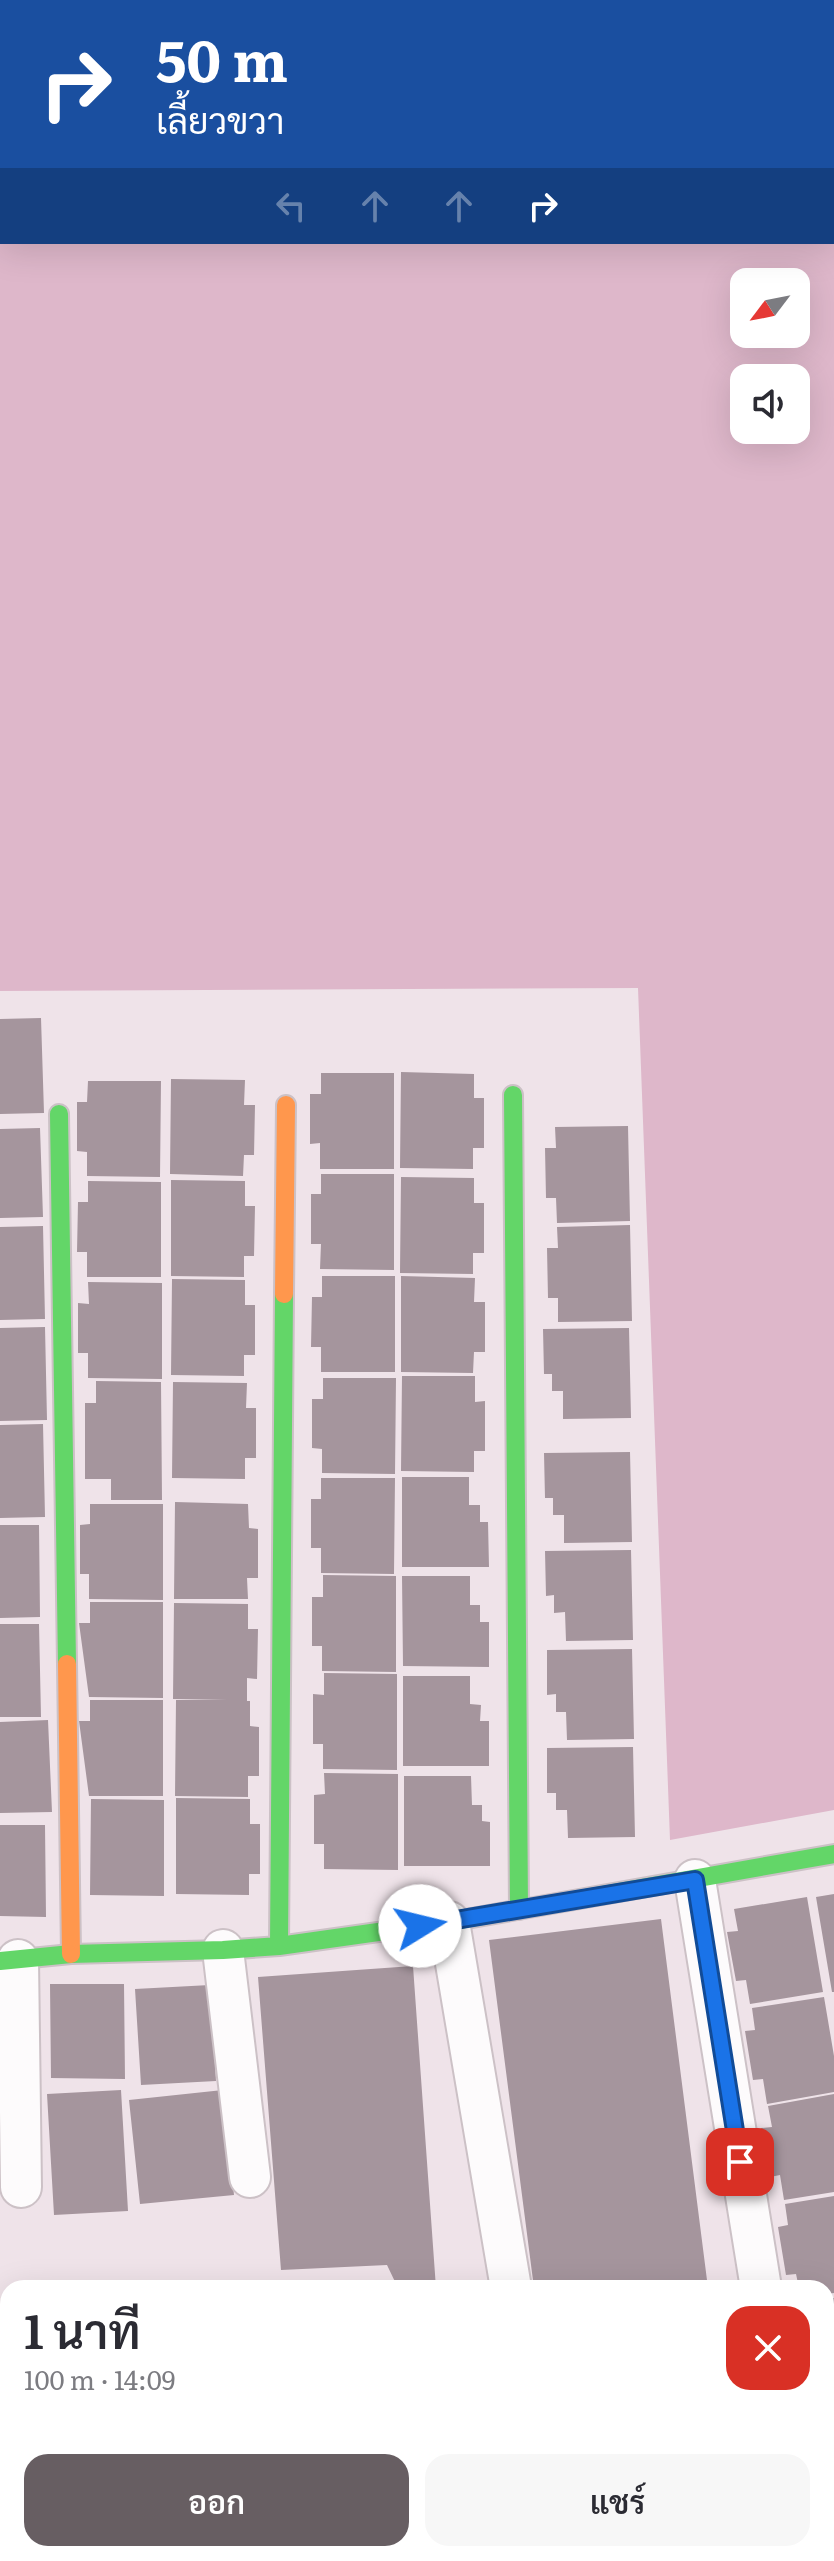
<!DOCTYPE html>
<html lang="th">
<head>
<meta charset="utf-8">
<style>
  :root { --surface:#fff; --page:#f7f7f7; --text:#2b2b33; --muted:#7c7c81; --accent:#675e62 }
  body { margin:0; font-family:Literata,Sarabun,serif; background:var(--page); color:var(--text); height:100vh; display:flex; flex-direction:column; font-size:30px; white-space:nowrap }
  * { box-sizing:border-box; margin:0 }
  p { font-size:26px; color:var(--muted) }
  .icon { flex:none; width:44px; height:44px; fill:none; stroke:currentColor; stroke-width:2; stroke-linecap:round; stroke-linejoin:round }
  .map { position:relative; flex:1; overflow:hidden }
  .panel { position:absolute; left:0px; top:2280px; width:834px; height:282px; display:flex; flex-direction:column; background:var(--surface); border-radius:24px 24px 0 0; box-shadow:0 8px 32px #0002 }
  .panel>* { flex:none }
  .banner { position:absolute; left:0px; top:0px; width:834px; height:244px; box-shadow:0 8px 32px #0002; background:#1a4fa0; color:#fff; overflow:hidden }
  .needle { width:52px; rotate:238deg }
  .fabs { position:absolute; left:730px; top:268px; display:grid; gap:16px }
  .fabs a { display:grid; place-items:center; width:80px; height:80px; border-radius:16px; background:var(--surface); box-shadow:0 8px 32px #0002; font-size:40px }
  .pin { position:absolute; display:grid; place-items:center; width:68px; height:68px; color:#fff; margin:-34px; border-radius:16px; box-shadow:0 4px 12px #0006 }
  .me { position:absolute; width:88px; margin:-44px; rotate:81deg; stroke-linejoin:round; filter:drop-shadow(0 0 6px #0008) }
  .turn { display:flex; align-items:center; gap:28px; height:168px; padding:0 24px; font-size:36px }
  .turn .icon { width:104px; height:104px; stroke-width:2.5 }
  .turn b { display:block; font-size:56px; line-height:68px }
  .lanes { display:flex; align-items:center; height:76px; padding:0 24px; background:#0003; justify-content:center; gap:40px; direction:ltr }
  .lanes .off { opacity:.35 }
  .round { display:grid; place-items:center; flex:none; width:84px; height:84px; border-radius:24px; background:var(--page) }
  .summary { display:flex; align-items:center; justify-content:space-between; height:136px; padding:0 24px }
  h1 { font-size:48px; font-weight:600; line-height:60px }
  .action { display:flex; gap:16px; margin-top:auto; padding:16px 24px }
  .action a { flex:1; height:92px; border-radius:24px; background:var(--accent); color:#fff; font-size:32px; font-weight:600; line-height:92px; text-align:center }
  .action a+a { background:var(--page); color:var(--text) }
  .map>svg:first-child { display:block }
  .built { fill:#f0d9e4 }
  .forest { fill:#deb7ca; fill-rule:evenodd }
  .building { fill:#a5959d }
  .lines { fill:none; stroke-linecap:round; stroke-linejoin:round }
  .lane-casing { stroke:#ccc1c6; stroke-width:24 }
  .street-casing { stroke:#ccc1c6; stroke-width:44 }
  .fast-casing { stroke:#ccc1c6; stroke-width:22 }
  .slow-casing { stroke:#ccc1c6; stroke-width:22 }
  .lane { stroke:#fdfbfc; stroke-width:20 }
  .street { stroke:#fdfbfc; stroke-width:40 }
  .fast { stroke:#63d668; stroke-width:18 }
  .slow { stroke:#ff974d; stroke-width:18 }
  .route-casing { stroke:#114b97; stroke-width:20 }
  .route { stroke:#1a73e8; stroke-width:14 }
</style>
</head>
<body>
<div class="map">
<svg width="834" height="2561" viewBox="0 0 834 2561">
  <rect width="100%" height="100%" fill="#efe3e9"/>
  <path class="built" d="M0 0H834V150H832V2H2V153H0Z"/>
  <path class="forest" d="M832 150H834V1810L670 1840 638 988 0 991V153H2V242H832ZM744 282H796V334H744ZM744 378H796V430H744Z"/>
  <path class="building" d="M41 1018 44 1113 0 1114V1019Z
    M401 1072 474 1074V1098H484V1148H473V1169L400 1168Z
    M321 1073H394V1169H320V1143L310 1144V1094H321Z
    M171 1079 245 1080 244 1105H255L254 1155H244L243 1176 170 1174Z
    M88 1081H161L160 1177 87 1176V1152L77 1151V1102H87Z
    M628 1126 630 1221 557 1223 556 1198H546L545 1148H556L555 1127Z
    M40 1128 43 1217 0 1218V1129Z
    M321 1174H394V1270L320 1269 321 1244H311V1194H321Z
    M401 1177 474 1178V1203H484V1253H473V1274L400 1273Z
    M171 1180 245 1181V1206H255L254 1256H244V1277L171 1276Z
    M88 1181 161 1182V1277H87V1252H77L78 1202H88Z
    M630 1225 632 1321 558 1322V1298H548L547 1248H558L557 1227Z
    M43 1226 45 1319 0 1320V1227Z
    M322 1276H395V1372H321V1347H311L312 1297H322Z
    M401 1276 475 1278 474 1302H485V1352H474L473 1373 401 1372Z
    M172 1279 245 1280V1305H255V1355H244V1376L171 1375Z
    M88 1282 162 1283V1379L88 1378V1353H78V1303L89 1304Z
    M45 1327 47 1420 0 1421V1328Z
    M629 1328 631 1418 563 1419V1391H552V1374H544L543 1329Z
    M402 1376H475V1402L485 1401V1451H474V1472L401 1471Z
    M323 1378H396L395 1474 322 1473V1449L312 1448V1399H323Z
    M96 1381 161 1382 162 1500H111V1479H85V1403H96Z
    M173 1382 247 1383 246 1408H256V1458H245V1479L172 1478Z
    M43 1424 45 1517 0 1518V1425Z
    M630 1452 632 1542 564 1543V1515H553V1498H545L544 1453Z
    M402 1477H469V1505H480V1522H488L489 1567H402Z
    M321 1478H395L394 1574 321 1573V1548H311V1499H321Z
    M175 1502 248 1504 249 1528 258 1529V1578H247L248 1599H174Z
    M90 1504H163V1600L89 1599V1574H80V1525L90 1524Z
    M0 1525H39L40 1617 0 1618Z
    M631 1550 633 1640 566 1641 565 1612 554 1613V1595L546 1596 545 1551Z
    M323 1575 396 1576V1672L322 1671V1646H312V1597H323Z
    M402 1576H470V1605H480V1622H489V1667L403 1666Z
    M90 1602H163V1698L89 1697 79 1623H90Z
    M174 1603 248 1604V1629H258L257 1679 247 1678V1701H250V1726L259 1727V1776H248V1797L175 1796 176 1700H227L173 1699Z
    M0 1624H39L41 1717H0Z
    M632 1649 634 1739 567 1740 566 1712H556V1694L547 1695V1650Z
    M324 1673 397 1674V1770L323 1769V1744H313V1694L324 1695Z
    M403 1676H470V1704L481 1705 480 1721H489V1766H403Z
    M90 1700H163V1796H89L79 1721H90Z
    M48 1720 52 1812 0 1813V1722Z
    M633 1747 635 1837 568 1838 567 1810H556V1793H547V1748Z
    M324 1773 398 1774V1870L324 1869V1844H314V1795L325 1794Z
    M404 1776H471L472 1805H482V1821L490 1822V1866H404Z
    M176 1798 250 1799V1824H260V1874H249V1895L176 1894Z
    M91 1799 164 1800V1896L90 1895Z
    M0 1825H45L46 1917 0 1916Z
    M834 1894V1992H832L816 1897Z
    M807 1897 823 1992 750 2004 746 1980 736 1981 727 1932 738 1931 734 1909Z
    M661 1919 708 2288H534L489 1940Z
    M413 1966 436 2288H398L387 2265 281 2270 258 1977Z
    M50 1984H124L125 2079 51 2078Z
    M210 1985 216 2081 141 2085 135 1989Z
    M824 1997 834 2056V2092L767 2104 763 2079 753 2080 745 2031 755 2030 752 2008Z
    M121 2090 128 2211 54 2215 47 2094Z
    M223 2090 234 2195 140 2204 129 2100Z
    M834 2094V2192L784 2200 780 2175 770 2177 761 2128 772 2127 768 2106Z
    M834 2196V2293L826 2294V2288H799L796 2274 786 2275 778 2227 788 2225 785 2204Z
    M834 2298V2395L826 2396V2299Z
    M834 2399V2489H832L829 2471 826 2472V2400Z
    M418 2554H455L456 2561H419Z
    M568 2554H742L743 2561H569Z"/>
  <g class="lines">
    <g class="lane-casing">
      <path id="lane" d="M148 0 149 2
        M785 2 788 0"/>
    </g>
    <g class="street-casing">
      <path id="street" d="M695 1880 761 2288
        M449 1922 511 2288
        M223 1950 250 2177
        M18 1960 21 2187
        M537 2554V2561
        M803 2554 804 2561"/>
    </g>
    <g class="fast-casing">
      <path id="fast" d="M513 1095 519 1910
        M59 1114 67 1664
        M279 1946 284 1294
        M0 1961 71 1954 223 1950 279 1946 449 1922 834 1854"/>
    </g>
    <g class="slow-casing">
      <path id="slow" d="M284 1294 286 1105
        M67 1664 71 1954"/>
    </g>
    <use href="#lane" class="lane"/>
    <use href="#street" class="street"/>
    <use href="#fast" class="fast"/>
    <use href="#slow" class="slow"/>
  </g>
  <g class="lines">
    <g class="route-casing">
      <path id="route" d="M420 1926 695 1880 740 2162"/>
    </g>
    <use href="#route" class="route"/>
  </g>
</svg>
<div class="fabs">
<a><svg class="needle" viewBox="-14 -14 28 28"><path d="M0-13l5 13h-10z" fill="#e53935"/><path d="M0 13l5-13h-10z" fill="#7c7c81"/></svg></a>
<a><svg class="icon" aria-label="sound" viewBox="0 0 24 24"><path d="M4 9h4l5-4v14l-5-4H4zM17 9q2 3 0 6"/></svg></a>
</div>
<div class="pin" style="left:740px;top:2162px;background:#d93025"><svg class="icon" aria-label="arrive" viewBox="0 0 24 24"><path d="M6 21V4h12l-3 4 3 4H6"/></svg></div>
<svg class="me" style="left:420px;top:1926px" viewBox="-20 -20 40 40"><circle r="19" fill="#fff"/><path d="M0-13L10 11 0 6-10 11z" fill="#1a73e8"/></svg>
<div class="banner">
<div class="turn"><svg class="icon" aria-label="right" viewBox="0 0 24 24"><path d="M7 20v-9h11M14 6l5 5-5 5"/></svg><div><b>50 m</b>เลี้ยวขวา</div></div>
<div class="lanes"><svg class="icon off" aria-label="left" viewBox="0 0 24 24"><path d="M17 20v-9H6M10 6l-5 5 5 5"/></svg><svg class="icon off" aria-label="ahead" viewBox="0 0 24 24"><path d="M12 20V5M6 11l6-6 6 6"/></svg><svg class="icon off" aria-label="ahead" viewBox="0 0 24 24"><path d="M12 20V5M6 11l6-6 6 6"/></svg><svg class="icon" aria-label="right" viewBox="0 0 24 24"><path d="M7 20v-9h11M14 6l5 5-5 5"/></svg></div>
</div>
<section class="panel">
<div class="summary"><div><h1>1 นาที</h1><p>100 m · 14:09</p></div><a class="round" style="background:#d93025;color:#fff"><svg class="icon" aria-label="close" viewBox="0 0 24 24"><path d="M6 6l12 12M18 6L6 18"/></svg></a></div>
<div class="action"><a>ออก</a><a>แชร์</a></div>
</section>
</div>
</body>
</html>
